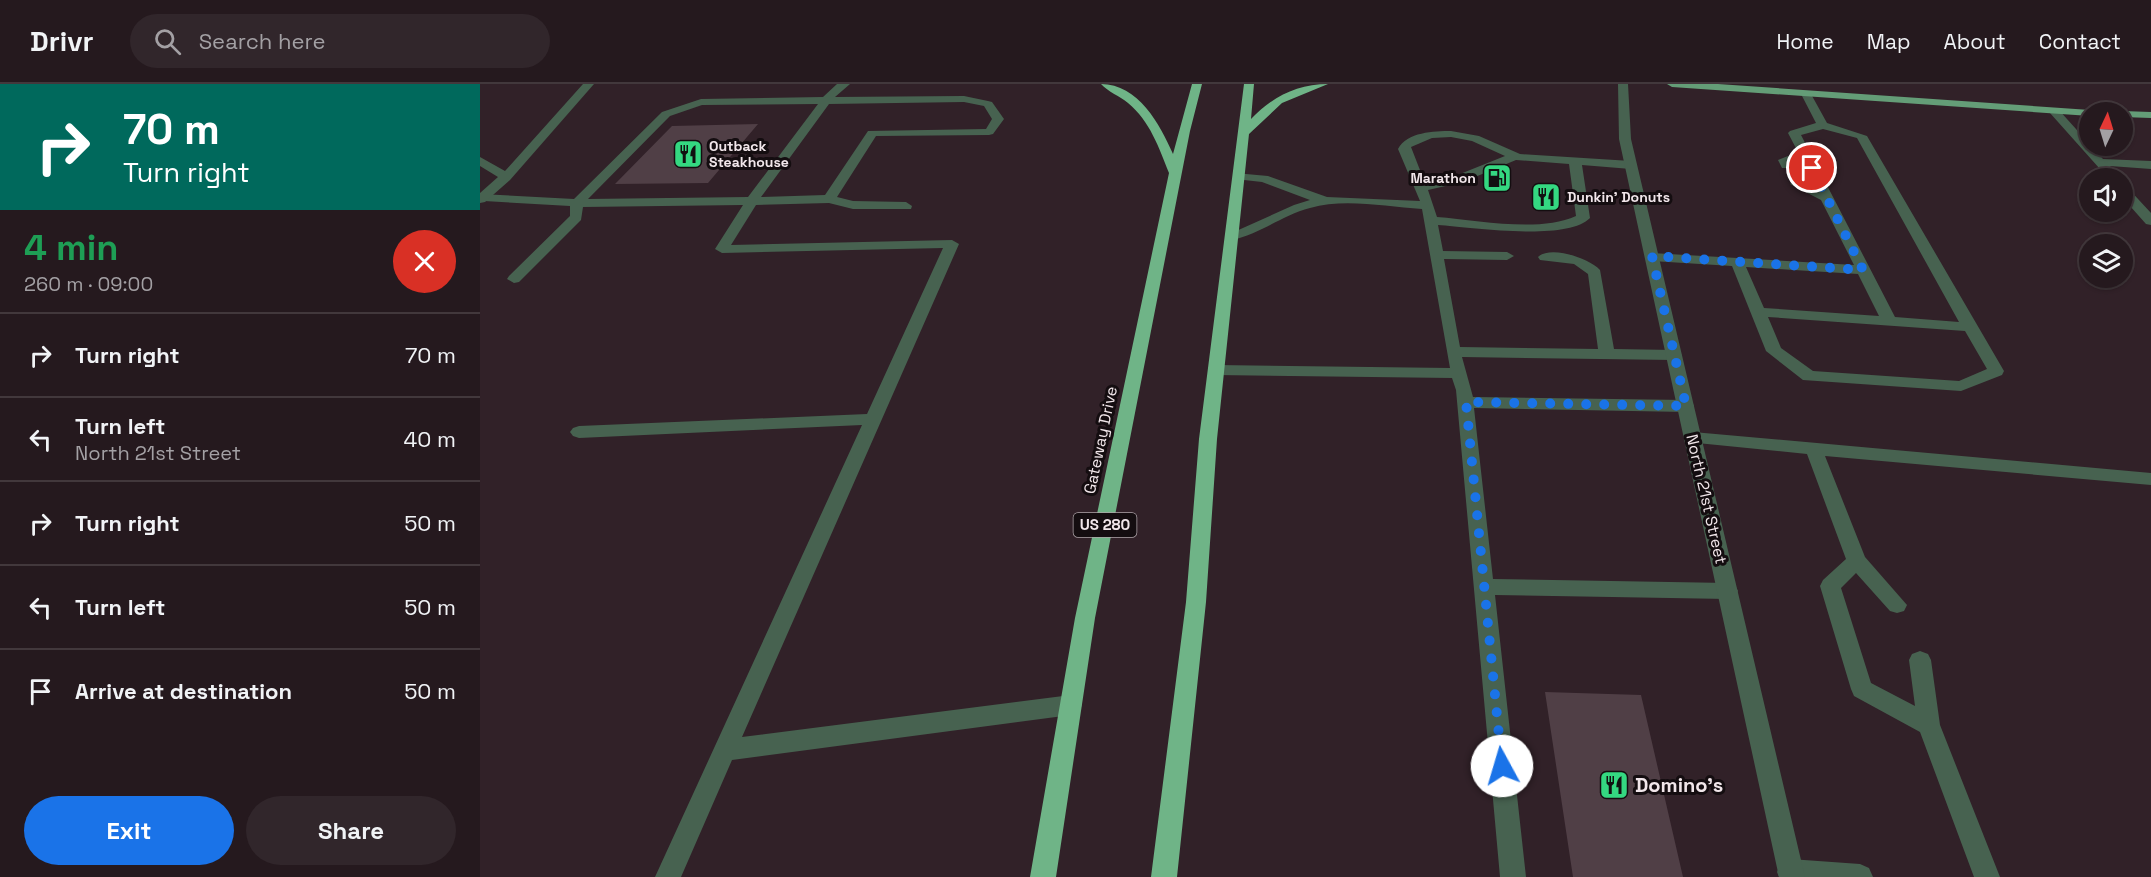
<!DOCTYPE html>
<html lang="en">
<head>
<meta charset="utf-8">
<style>
  :root { --surface:#25191e; --page:#31262b; --text:#f1f3f6; --muted:#a3a0a4; --line:#42383c; --accent:#1a73e8 }
  body { margin:0; font-family:"Space Grotesk",sans-serif; background:var(--page); color:var(--text); height:100vh; display:flex; flex-direction:column; font-size:22px; white-space:nowrap }
  * { box-sizing:border-box; margin:0 }
  p { font-size:20px; color:var(--muted) }
  .icon { flex:none; width:33px; height:33px; fill:none; stroke:currentColor; stroke-width:2; stroke-linecap:round; stroke-linejoin:round }
  .map { position:relative; flex:1; overflow:hidden }
  .details { display:flex; flex-direction:column; background:var(--surface); width:480px }
  .details>* { flex:none }
  .hud { background:#00695c; color:#fff; overflow:hidden }
  .needle { width:39px; rotate:4deg }
  .fabs { position:absolute; left:1599px; top:18px; display:grid; gap:12px }
  .fabs a { display:grid; place-items:center; width:54px; height:54px; border-radius:50%; background:var(--surface); box-shadow:0 2px 4px #0004,0 0 0 2px var(--line); font-size:30px }
  .pin { position:absolute; display:grid; place-items:center; width:51px; height:51px; color:#fff; margin:-26px; border:3px solid #fff; border-radius:50%; box-shadow:0 2px 6px #0007 }
  .me { position:absolute; width:66px; margin:-33px; rotate:354deg; stroke-linejoin:round; filter:drop-shadow(0 0 4px #0008) }
  .turn { display:flex; align-items:center; gap:21px; height:126px; padding:0 24px; font-size:27px }
  .turn .icon { width:78px; height:78px; stroke-width:2.5 }
  .turn b { display:block; font-size:42px; line-height:51px }
  .round { display:grid; place-items:center; flex:none; width:63px; height:63px; border-radius:32px; background:var(--page) }
  .headline { display:flex; align-items:center; justify-content:space-between; height:102px; padding:0 24px }
  h1 { font-size:36px; font-weight:600; line-height:45px; color:#1e9e55 }
  .primary-button { display:flex; gap:12px; margin-top:auto; padding:12px 24px }
  .primary-button a { flex:1; height:69px; border-radius:36px; background:var(--accent); color:#fff; font-size:24px; font-weight:600; line-height:69px; text-align:center }
  .primary-button a+a { background:var(--page); color:var(--text) }
  ul { padding:0; list-style:none }
  li { display:flex; align-items:center; gap:18px; height:84px; padding:0 24px; border-top:2px solid var(--line) }
  li div { flex:1 }
  li b { display:block; font-size:22px }
  li em { font-style:normal }
  header { display:flex; align-items:center; gap:36px; box-sizing:border-box; height:84px; padding:0 30px; background:var(--surface); border-bottom:2px solid var(--line) }
  header strong { font-size:28px }
  nav { display:flex; gap:33px; margin-inline-start:auto; font-size:21px }
  .search { width:420px; height:54px; background:var(--page); display:flex; align-items:center; gap:15px; box-sizing:border-box; padding:0 21px; border-radius:33px; color:var(--muted); font-size:22px }
  main { display:flex; flex:1; min-height:0 }
  .map>svg:first-child { display:block }
  .building { fill:#503f46 }
  .lines { fill:none; stroke-linecap:round; stroke-linejoin:round }
  .lane { fill:#476250; fill-rule:evenodd }
  .street { fill:#476250; fill-rule:evenodd }
  .primary { fill:#649d77; fill-rule:evenodd }
  .highway { fill:#6fb487; fill-rule:evenodd }
  .route { stroke:#1a73e8; stroke-width:10; stroke-dasharray:0 18 }
  .labels { text-anchor:middle; stroke-width:6; stroke-linejoin:round; paint-order:stroke }
  .far-poi-label { font-size:14px; font-weight:bold; fill:#f1e6ea; stroke:#140d10; text-anchor:start }
  .shield { fill:#140d10; stroke:#afa5a9; stroke-width:1.5 }
  .shield-label { font-size:15px; font-weight:bold; fill:#f1e6ea }
  .street-label { font-size:16px; fill:#f1e6ea; stroke:#140d10 }
  .near-poi-label { font-size:20px; font-weight:bold; fill:#f1e6ea; stroke:#140d10; text-anchor:start }
</style>
</head>
<body>
<header>
<strong>Drivr</strong>
<div class="search"><svg class="icon" aria-label="search" viewBox="0 0 24 24"><circle cx="10" cy="10" r="6"/><path d="M15 15l6 6"/></svg>Search here</div>
<nav><a>Home</a><a>Map</a><a>About</a><a>Contact</a></nav>
</header>
<main>
<section class="details">
<div class="hud">
<div class="turn"><svg class="icon" aria-label="right" viewBox="0 0 24 24"><path d="M7 20v-9h11M14 6l5 5-5 5"/></svg><div><b>70 m</b>Turn right</div></div>
</div>
<div class="headline"><div><h1>4 min</h1><p>260 m · 09:00</p></div><a class="round" style="background:#d93025;color:#fff"><svg class="icon" aria-label="close" viewBox="0 0 24 24"><path d="M6 6l12 12M18 6L6 18"/></svg></a></div>
<ul>
<li><svg class="icon" aria-label="right" viewBox="0 0 24 24"><path d="M7 20v-9h11M14 6l5 5-5 5"/></svg><div><b>Turn right</b></div><em>70 m</em></li>
<li><svg class="icon" aria-label="left" viewBox="0 0 24 24"><path d="M17 20v-9H6M10 6l-5 5 5 5"/></svg><div><b>Turn left</b><p>North 21st Street</p></div><em>40 m</em></li>
<li><svg class="icon" aria-label="right" viewBox="0 0 24 24"><path d="M7 20v-9h11M14 6l5 5-5 5"/></svg><div><b>Turn right</b></div><em>50 m</em></li>
<li><svg class="icon" aria-label="left" viewBox="0 0 24 24"><path d="M17 20v-9H6M10 6l-5 5 5 5"/></svg><div><b>Turn left</b></div><em>50 m</em></li>
<li><svg class="icon" aria-label="arrive" viewBox="0 0 24 24"><path d="M6 21V4h12l-3 4 3 4H6"/></svg><div><b>Arrive at destination</b></div><em>50 m</em></li>
</ul>
<div class="primary-button"><a>Exit</a><a>Share</a></div>
</section>
<div class="map">
<svg width="1671" height="793" viewBox="0 0 1671 793">
  <rect width="100%" height="100%" fill="#312128"/>
  <path class="building" d="M278 40 228 99 135 100 192 42Z
    M1065 608 1161 611 1203 793H1093Z"/>
  <g class="lines">
    <path class="lane" d="M357 0H370L355 13 484 12 508 17 512 18 524 35 513 50 509 51 396 52 357 113 373 117 426 118 432 122 431 125H373L349 119 276 121 251 161 472 156 479 160 262 653 591 611 599 614 602 621 599 628 591 631 252 676 201 793H175L382 341 99 354 93 352 90 348 93 344 99 342 387 330 463 164 242 169 235 165 263 121 103 123 101 136 39 198 34 199 27 195 29 192 90 132V122L4 117 0 116V110L94 115 182 28 221 15 343 13ZM484 18 504 22 512 35 506 45 388 47 345 111 281 113 349 20ZM338 20 268 113 108 115 190 32 222 21Z
      M1326 7 1331 10 1347 39 1387 52 1524 287 1522 291 1481 307 1323 296 1286 267 1252 182 1172 177 1165 173 1172 169 1374 181 1341 116 1310 100 1316 96 1335 104 1321 75 1311 78 1310 84H1302L1298 76 1318 68 1308 49 1310 47 1336 39 1321 10ZM1343 45 1377 54 1479 238 1415 233 1321 51ZM1266 183 1378 190 1399 232 1284 224ZM1288 233 1485 247 1507 285 1479 297 1333 287 1301 264Z
      M1574 24 1578 25 1623 75 1671 77V85L1630 82 1640 94H1628L1570 29 1568 27Z
      M971 47 999 52 1040 70 1151 77 1157 81 1151 85 1102 81 1110 134C1087 158 990 143 958 141L963 167 1027 168 1034 172 1027 176 964 175 980 263 1118 265 1108 190 1094 180 1060 176 1058 173C1070 161 1109 174 1120 186L1134 265 1194 266 1202 271 1194 276 982 273 993 313 1206 316 1212 318 1214 322 1212 326 1206 328 994 324 1013 495 1248 499 1255 501 1258 507 1255 513 1248 515 1015 511 1046 793H1020L976 306 972 294 736 291 728 286 736 281 970 284 942 125C906 123 865 114 830 124 802 131 781 150 752 156L745 152 814 121 830 116 782 98 755 95 753 92 755 89 788 92 847 113 940 117 918 65C927 48 954 47 971 47ZM971 53 992 57 1025 72 975 92 945 99 931 63 952 54ZM1036 76 1089 80 1096 132C1059 149 997 136 957 133L948 106 983 98Z
      M1642 101 1646 102 1671 129V141L1666 140 1642 113Z
      M1213 348 1671 389V401L1345 372 1385 473 1427 521 1424 527 1417 529 1410 527 1376 489 1361 504 1391 599 1435 622 1429 576 1432 570 1440 567 1448 570 1451 576 1460 641 1520 793H1494L1440 648 1374 612 1371 605 1340 502 1343 496 1366 475 1327 370 1207 358 1204 354 1207 350Z
      M1310 775 1380 780 1389 784 1393 793H1299L1297 788 1301 779Z"/>
    <path class="street" d="M103 0H114L30 96 5 118 0 119V109L18 93 0 82V73L25 87Z
      M1138 0H1148L1151 55 1325 793H1299L1139 55Z"/>
    <path class="primary" d="M1187 0H1238L1610 26 1615 28H1610V32L1192 3Z
      M1642 27 1671 28V34L1642 33V28H1637Z"/>
    <path class="highway" d="M621 0C658 0 680 40 693 70L712 0H722L710 47 615 534 576 793H550L595 534 689 89C679 64 670 37 648 19 640 12 628 8 621 0Z
      M764 0H774L771 35C792 13 817 0 848 0L802 19 769 50 737 355 726 518 697 793H671L706 518 719 355Z"/>
  </g>
  <g class="lines">
    <path class="route" d="M1022 682 986 318 1206 322 1172 172 1383 186 1332 84"/>
  </g>
  <defs>
    <g id="restaurant-square" transform="scale(1.5)"><rect x="-9" y="-9" width="18" height="18" rx="4" fill="#34d881" stroke="#140d10"/><path d="M-5-6h1v4h1v-4h1v4h1v-4h1v5L-1.5 .5V6h-2V.5L-5-1ZM5-6V6H3V1.5H1.5Q1.5-4 5-6Z" fill="#111"/></g>
    <g id="fuel-square" transform="scale(1.5)"><rect x="-9" y="-9" width="18" height="18" rx="4" fill="#34d881" stroke="#140d10"/><path d="M-5.5-6h7V0h2V4h1.3V-2.5L3-4.5l.8-.8L6-3V5H2.5V1h-1V6h-7ZM-4.2-4.7v3.2H.2V-4.7Z" fill="#111"/></g>
  </defs>
  <g fill-rule="evenodd">
    <use href="#restaurant-square" x="208" y="70"/>
    <use href="#fuel-square" x="1017" y="94"/>
    <use href="#restaurant-square" x="1066" y="113"/>
    <use href="#restaurant-square" x="1134" y="701"/>
  </g>
  <g class="labels">
    <g class="far-poi-label">
      <text x="229" y="67">Outback<tspan x="229" dy="16">Steakhouse</tspan></text>
      <text x="996" y="99" text-anchor="end">Marathon</text>
      <text x="1087" y="118">Dunkin' Donuts</text>
    </g>
    <rect class="shield" x="593.5" y="429" width="63" height="24" rx="4.5"/>
    <g class="shield-label">
      <text x="625" y="446">US 280</text>
    </g>
    <g class="street-label">
      <text transform="translate(620 356) rotate(-78)" y="6">Gateway Drive</text>
      <text transform="translate(1227 415) rotate(77)" y="6">North 21st Street</text>
    </g>
    <g class="near-poi-label">
      <text x="1155" y="708">Domino's</text>
    </g>
  </g>
</svg>
<div class="fabs">
<a><svg class="needle" viewBox="-14 -14 28 28"><path d="M0-13l5 13h-10z" fill="#e53935"/><path d="M0 13l5-13h-10z" fill="#a3a0a4"/></svg></a>
<a><svg class="icon" aria-label="sound" viewBox="0 0 24 24"><path d="M4 9h4l5-4v14l-5-4H4zM17 9q2 3 0 6"/></svg></a>
<a><svg class="icon" aria-label="layers" viewBox="0 0 24 24"><path d="M12 4l9 5-9 5-9-5zM3 14l9 5 9-5"/></svg></a>
</div>
<div class="pin" style="left:1332px;top:84px;background:#d93025"><svg class="icon" aria-label="arrive" viewBox="0 0 24 24"><path d="M6 21V4h12l-3 4 3 4H6"/></svg></div>
<svg class="me" style="left:1022px;top:682px" viewBox="-20 -20 40 40"><circle r="19" fill="#fff"/><path d="M0-13L10 11 0 6-10 11z" fill="#1a73e8"/></svg>
</div>
</main>
</body>
</html>
